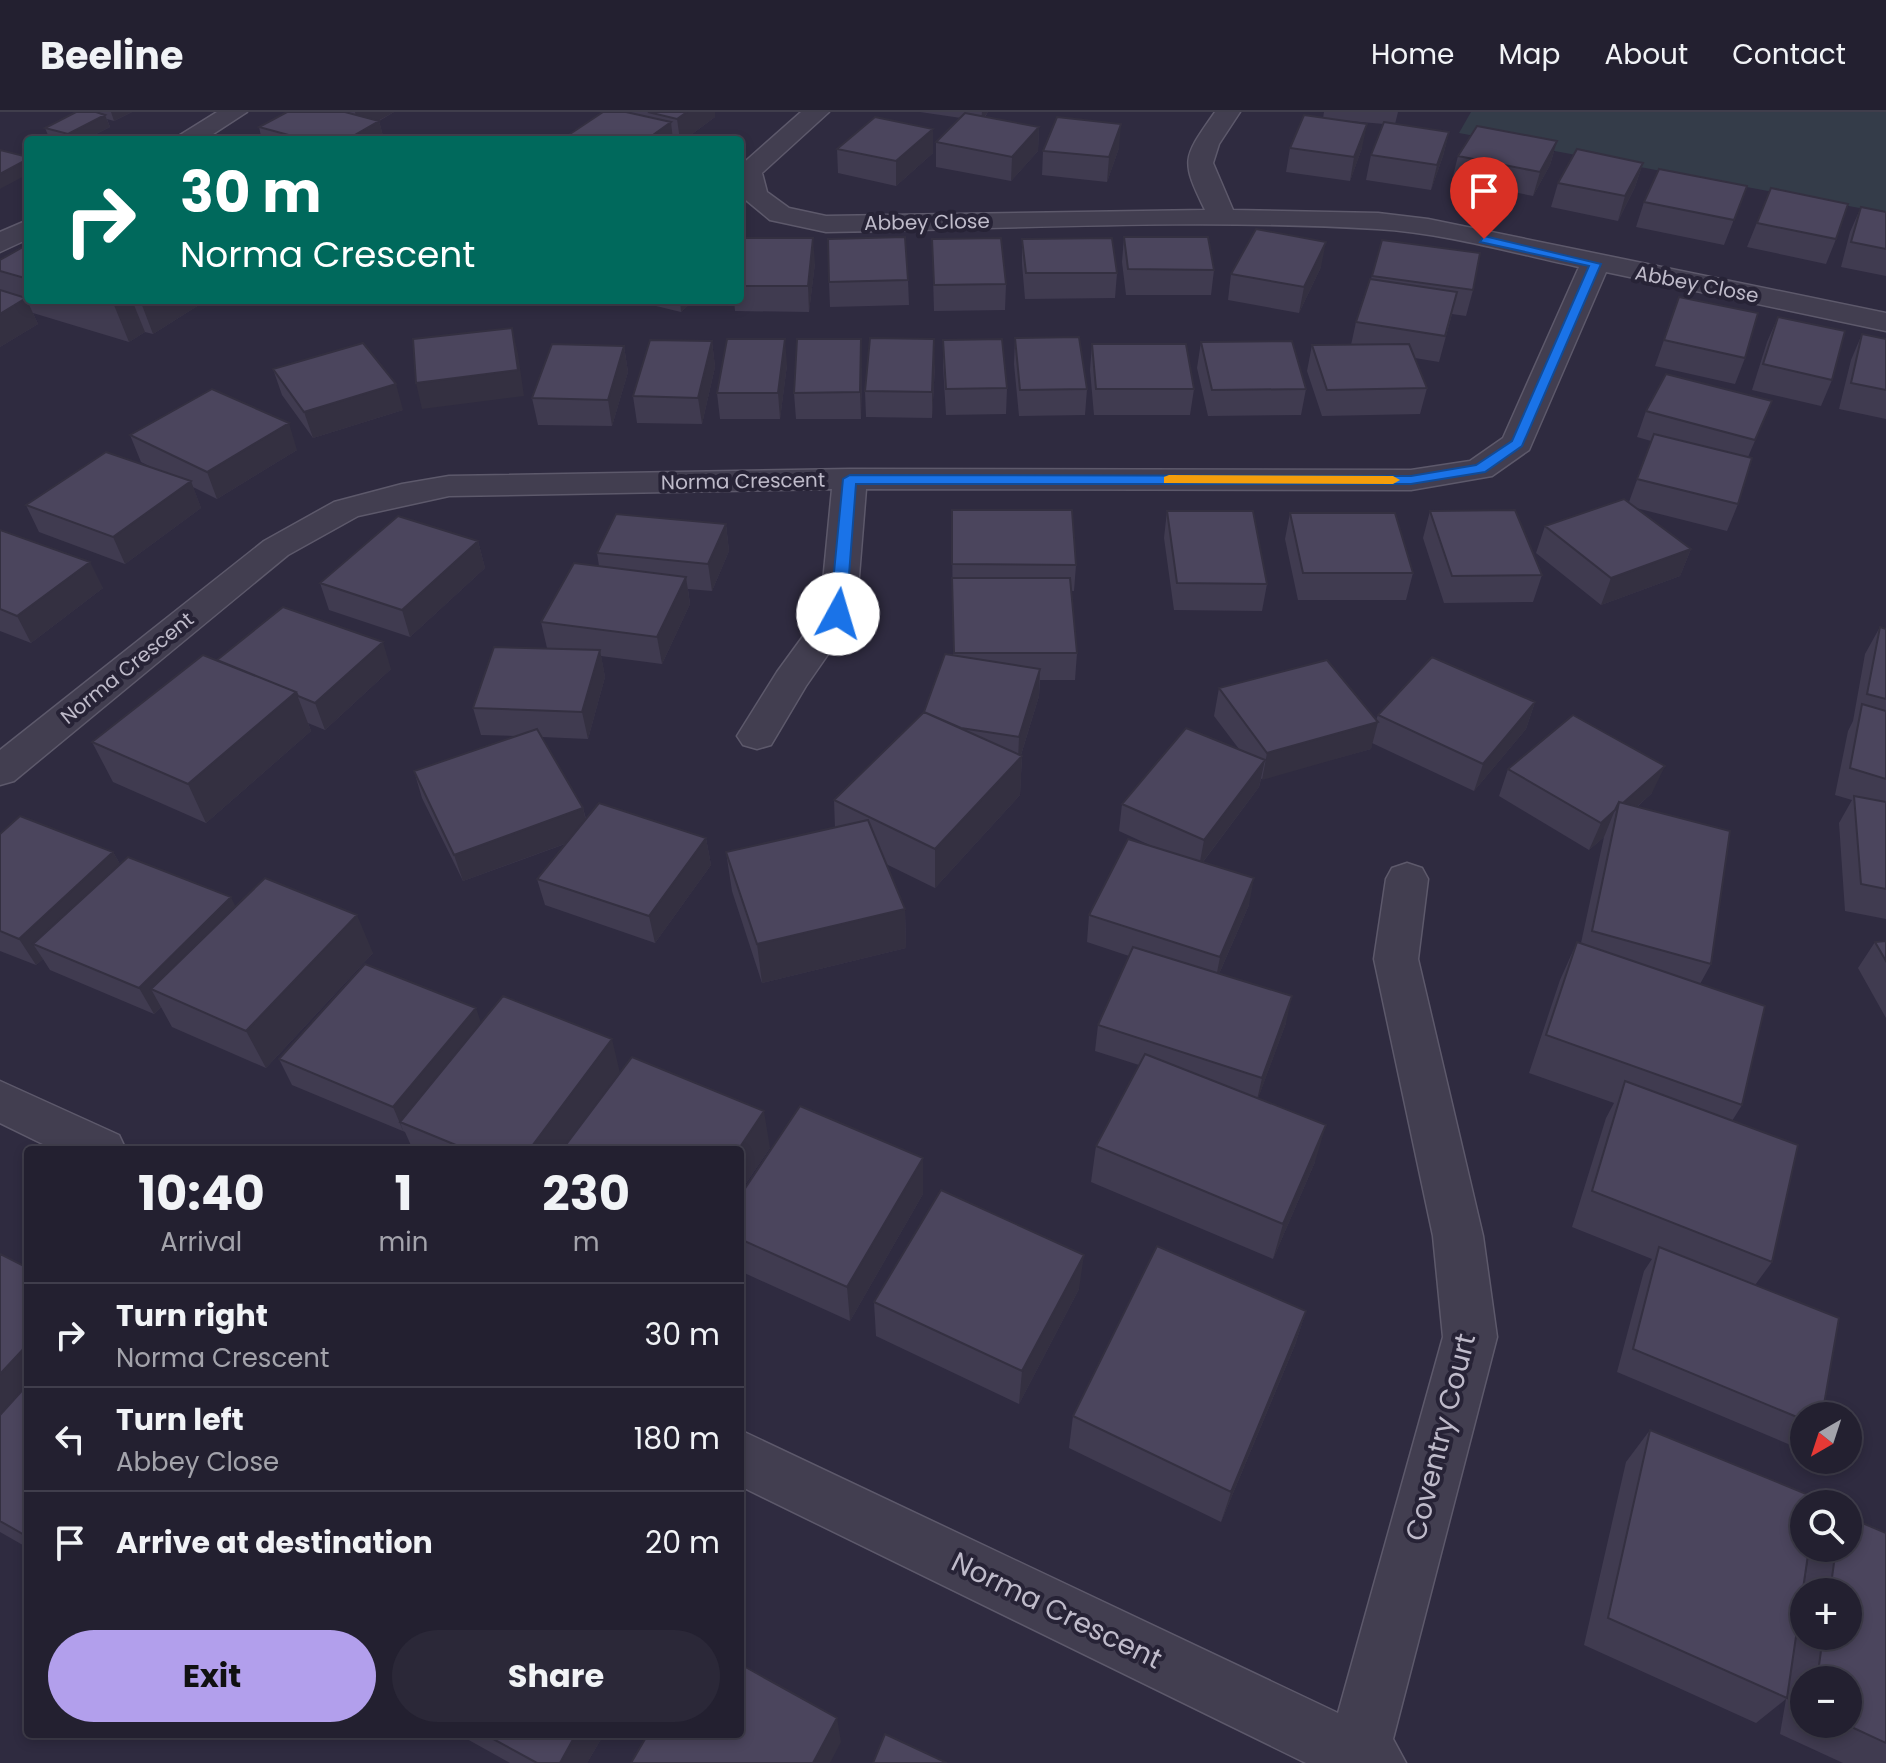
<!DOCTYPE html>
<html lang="en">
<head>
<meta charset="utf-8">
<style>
  :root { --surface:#232030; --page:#2b2838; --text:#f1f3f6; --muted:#a3a3ab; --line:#403e4c; --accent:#b29fec }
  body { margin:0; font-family:Poppins,sans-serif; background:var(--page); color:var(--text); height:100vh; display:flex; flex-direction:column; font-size:30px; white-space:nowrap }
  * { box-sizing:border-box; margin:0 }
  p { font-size:26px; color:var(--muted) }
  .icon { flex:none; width:44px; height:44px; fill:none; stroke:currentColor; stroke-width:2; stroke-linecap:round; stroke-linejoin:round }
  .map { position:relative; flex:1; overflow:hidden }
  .side { position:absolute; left:24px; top:1034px; width:720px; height:592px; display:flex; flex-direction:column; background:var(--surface); border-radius:8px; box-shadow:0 4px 12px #0003,0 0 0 2px var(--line) }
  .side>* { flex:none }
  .hud { position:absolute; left:24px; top:24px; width:720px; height:168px; border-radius:8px; box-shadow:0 4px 12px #0003,0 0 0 2px var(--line); background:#00695c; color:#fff; overflow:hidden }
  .needle { width:52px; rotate:219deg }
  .controls { position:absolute; left:1790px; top:1290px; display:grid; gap:16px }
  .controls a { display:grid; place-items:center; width:72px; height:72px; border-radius:50%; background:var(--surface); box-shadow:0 4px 12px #0003,0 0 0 2px var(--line); font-size:40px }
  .pin { position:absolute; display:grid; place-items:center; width:68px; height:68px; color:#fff; margin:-82px -34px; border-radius:50% 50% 50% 0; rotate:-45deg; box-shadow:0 0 8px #0007 }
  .pin .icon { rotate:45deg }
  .me { position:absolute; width:88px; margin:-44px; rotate:6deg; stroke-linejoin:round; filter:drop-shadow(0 0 6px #0008) }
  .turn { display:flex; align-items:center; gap:28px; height:168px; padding:0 24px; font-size:36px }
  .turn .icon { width:104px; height:104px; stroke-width:2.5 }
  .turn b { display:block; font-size:56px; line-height:68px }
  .eta { display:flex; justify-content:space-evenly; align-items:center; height:136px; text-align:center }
  .eta b { font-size:48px; font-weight:700; line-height:56px }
  .cta { display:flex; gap:16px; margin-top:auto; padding:16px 24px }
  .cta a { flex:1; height:92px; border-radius:48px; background:var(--accent); color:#111; font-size:32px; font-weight:700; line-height:92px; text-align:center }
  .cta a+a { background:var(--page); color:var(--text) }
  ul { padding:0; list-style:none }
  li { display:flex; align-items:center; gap:24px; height:104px; padding:0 24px; border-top:2px solid var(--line) }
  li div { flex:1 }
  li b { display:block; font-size:30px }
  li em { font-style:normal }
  header { display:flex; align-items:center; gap:48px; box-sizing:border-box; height:112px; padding:0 40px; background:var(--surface); border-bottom:2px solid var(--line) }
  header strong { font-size:38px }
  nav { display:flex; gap:44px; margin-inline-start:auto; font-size:28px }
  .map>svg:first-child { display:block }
  .green { fill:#343c49 }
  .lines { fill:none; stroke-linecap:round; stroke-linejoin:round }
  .minor-casing { stroke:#5d596b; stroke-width:3 }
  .minor { fill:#423e50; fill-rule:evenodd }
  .wall { fill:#403b50; fill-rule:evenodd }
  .shaded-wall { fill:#343041 }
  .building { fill:#4b455d; stroke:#343041; stroke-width:2 }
  .route { fill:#1a73e8; stroke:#114b97; stroke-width:2 }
  .slow { fill:#f59e0b }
  .labels { text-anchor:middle; stroke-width:8; stroke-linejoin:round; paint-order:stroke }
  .far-street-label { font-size:20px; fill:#bfbbca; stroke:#272336 }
  .near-street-label { font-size:28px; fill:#bfbbca; stroke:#272336 }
</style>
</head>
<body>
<header>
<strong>Beeline</strong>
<nav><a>Home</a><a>Map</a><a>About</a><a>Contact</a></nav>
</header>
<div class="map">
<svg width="1886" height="1651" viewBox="0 0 1886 1651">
  <rect width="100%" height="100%" fill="#2f2b40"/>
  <path class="green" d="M1471 0H1886V101L1459 21Z"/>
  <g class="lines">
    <g class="minor-casing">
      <path id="minor" d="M217 0H247L204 28H172Z
        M801 0H829L762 61 767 80 789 96 826 104 1205 98C1180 47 1183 46 1215 0H1240L1219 32 1213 51 1233 98 1378 101 1428 107 1886 201V219L1606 160 1529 338 1492 364 1411 378 866 377 856 502 806 574 771 633 757 637 743 633 737 624 777 560 820 501 832 377 449 384 358 404 288 443 14 669 0 673V638L264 429 334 390 402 372 449 364 850 357 1411 358 1470 349 1503 326 1579 155C1513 141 1445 121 1377 117 1194 106 1009 117 826 120L770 108 741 84 740 54Z
        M28 108V127L0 140V120Z
        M1407 751 1422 756 1428 767 1418 847 1483 1124 1497 1225 1393 1627 1406 1651H1306L740 1374V1318L1338 1601 1443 1225 1433 1124 1374 847 1386 767 1392 756Z
        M0 969 119 1023 126 1038H55L0 1011Z"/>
    </g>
    <use href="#minor" class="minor"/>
  </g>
  <path class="wall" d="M76 0H132L114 9 107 7 110 15 84 28H50L45 16Z
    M287 0H394L379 9 384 28H262L259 15Z
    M603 0H715V5L684 28H571L570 22Z
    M920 0H988L985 5 1039 15 1038 39 1011 69 936 55V30L961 6Z
    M1324 0H1398L1395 12 1449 20 1443 44 1431 78 1366 68 1371 43 1384 12 1327 7 1362 36 1350 69 1286 60 1290 36 1323 6Z
    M933 17V41L896 74 838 61 837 37Z
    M1557 29 1550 53 1533 84 1452 68 1458 44Z
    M1119 36 1107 70 1042 63 1043 39Z
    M1643 51 1635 75 1618 109 1551 95 1558 71Z
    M1747 74 1724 133 1636 115 1644 90Z
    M1771 76 1836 127 1826 152 1747 135Z
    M1861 95 1886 100V164L1841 155 1850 120Z
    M1124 125 1214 158 1211 183H1126L1122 150Z
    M932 127 1006 172 1005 198 934 199Z
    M1022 127 1117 161 1115 186 1025 187 1022 152Z
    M1382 128 1473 178 1466 204 1452 202 1439 250 1415 246 1427 276 1420 302 1322 304 1307 259 1312 233H1351L1356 210 1371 167Z
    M740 129 815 151 809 200 735 199 734 188H740Z
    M28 136V188H201L202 191 153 222 145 220 129 230 33 201 38 212 0 235V148Z
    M1321 155 1299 201 1228 188 1231 162Z
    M908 168 909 193 830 195 829 170Z
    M1679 185 1745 246 1735 272 1655 254Z
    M631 188H694L681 200Z
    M1778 205 1832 268 1821 294 1752 278 1767 230Z
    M1862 222 1886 227V307L1839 297 1851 248Z
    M1015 226 1087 277 1085 303 1019 304 1014 252Z
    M943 228 1007 276 1006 302 946 303 943 254Z
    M712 229 715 255 702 312 637 311 633 284Z
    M1201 230 1306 277 1301 303 1208 304 1197 256Z
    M1092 232 1194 277 1190 303H1094L1090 258Z
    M624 234 628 260 612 314 538 313 532 286Z
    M787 253 780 307H720L717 281Z
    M862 253 861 307H796L794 281Z
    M935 253 932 306 866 305 865 279Z
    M273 257 403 298 313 326 282 283Z
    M1772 289 1748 345 1738 392 1727 419 1636 396 1691 437 1680 464 1601 493 1536 441 1545 414 1629 390 1651 329 1637 325 1646 299Z
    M130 323 297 338 217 387 193 375 201 396 125 452 39 420 26 393 159 359 141 350Z
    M952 398 1076 453 1074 479H1071L1077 541 1075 568H1040L1039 584 1021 643 1022 644 1020 683 935 776 886 752 905 797 906 836 762 871 732 779 726 740 835 716 834 688 924 600 953 543Z
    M1167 399 1267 472 1262 499 1174 498 1164 426Z
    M1430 399 1542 463 1533 490 1444 491 1423 426Z
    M1290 401 1413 461 1406 488H1298L1285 427Z
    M726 412 729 439 712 479 688 477 690 492 662 552 601 544 605 565 588 627 542 625 583 696 586 707 706 726 711 753 655 831 545 793 537 767 565 732 463 769 422 686 414 659 515 624 481 623 473 596 547 536 541 510 599 454 597 441Z
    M0 418 103 476 31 531 0 519Z
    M478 429 485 456 410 525 329 498 320 471Z
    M1880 515 1886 517V807L1845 799 1839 711 1852 688 1835 683 1848 619 1853 609 1865 542Z
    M218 548 391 557 325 618 308 611 311 619 206 711 113 670 92 630Z
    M1219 576 1376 608 1378 603 1535 590 1526 617 1474 679 1372 631 1371 637 1261 667 1259 675 1203 750 1249 793 1219 862 1286 911 1258 986 1315 1050 1273 1147 1091 1070 1096 1034 1139 953 1095 939 1098 913 1129 844 1087 830 1089 803 1156 736 1119 719 1122 692 1239 637 1214 604Z
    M1508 657 1652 681 1637 695 1711 852 1700 872 1742 993 1732 1009 1772 1150 1755 1173 1804 1304V1332L1800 1337 1617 1260 1644 1159 1652 1147 1572 1115 1606 1006 1614 991 1529 961 1560 868 1577 830 1581 831 1604 725 1589 738 1499 684Z
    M0 722 113 740 120 752 235 795 373 841 266 956 172 915 161 895 154 902 50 858 43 847 36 853 0 839Z
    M1886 829V906L1858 856 1875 830Z
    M482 911 620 961 770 1036 740 1080V1038H413L405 1020 292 973 279 947Z
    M923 1046V1082L850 1209 740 1159V1084Z
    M0 1142 28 1156V1436L0 1420Z
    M1079 1177 1019 1292 876 1224 874 1190Z
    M1306 1199 1295 1233 1221 1410 1069 1336 1073 1304Z
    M1650 1318 1798 1510 1810 1436H1848L1886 1421V1651H1843L1780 1622 1786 1587 1756 1611 1584 1533 1626 1350ZM1804 1480H1848V1524H1804ZM1804 1568H1848V1612H1804Z
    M458 1622H604L587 1651H510Z"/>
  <path class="shaded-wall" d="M111 0H132L114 9Z
    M355 0H394L360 19Z
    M687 0H715V5L684 28H680L677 7Z
    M982 0H988L981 9Z
    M105 3 110 15 84 28H70L68 22Z
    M379 9 384 28H346Z
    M671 10 673 28H646Z
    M1121 12 1119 36 1107 70 1109 45Z
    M1367 12 1362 36 1350 69 1354 45Z
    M1039 15 1038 39 1011 69 1012 45Z
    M933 17V41L896 74V49Z
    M1449 20 1443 44 1431 78 1437 53Z
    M1557 29 1550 53 1533 84 1540 60Z
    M28 47V62L0 77V62Z
    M1643 51 1635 75 1618 109 1625 84Z
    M813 126 815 151 809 200 808 174Z
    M1326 130 1321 155 1299 201 1304 175Z
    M26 186 38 212 0 235V202Z
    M122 188H132L145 220 129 230 114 193Z
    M140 188H201L202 191 153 222Z
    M680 188H694L681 200Z
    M512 216 518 242 524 284 422 297 416 271Z
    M785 227 787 253 780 307 778 281Z
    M861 227 862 253 861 307 860 280Z
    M934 227 935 253 932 306V280Z
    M712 229 715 255 702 312 698 286Z
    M624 234 628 260 612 314 608 288Z
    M396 272 403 298 313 326 304 300Z
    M289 311 297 338 217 387 207 360Z
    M191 369 201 396 125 452 113 425Z
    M726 412 729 439 712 479 708 452Z
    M478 429 485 456 410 525 402 498Z
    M1691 437 1680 464 1601 493 1611 466Z
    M90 450 103 476 31 531 17 504Z
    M686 465 690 492 662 552 657 525Z
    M383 530 391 557 325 618 315 591Z
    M600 538 605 565 588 627 582 600Z
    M1040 557 1039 584 1020 646 1022 644 1020 683 935 776V737L1018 648 1019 625Z
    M296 580 311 619 206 711 188 672Z
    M1535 590 1526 617 1474 679 1483 652Z
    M1378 610 1371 637 1262 668 1267 641Z
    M1265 648 1259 675 1199 755 1204 728Z
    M1665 654 1652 681 1613 716 1617 696Z
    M583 696 589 723 463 769 454 743Z
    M1615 698 1604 725 1589 738 1601 711Z
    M706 726 711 753 655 831 649 804Z
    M113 740 128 766 33 832 43 847 36 853 19 827Z
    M1254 766 1249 793 1215 871 1220 845Z
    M231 785 244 812 151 877 161 895 154 902 139 876Z
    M905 797 906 836 762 871 757 832Z
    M357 803 373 841 266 956 246 919Z
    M1292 884 1286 911 1256 992 1262 966Z
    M476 896 485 922 400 1010 404 1021 393 995Z
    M612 927 621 965 568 1038H529Z
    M764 999 770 1036 740 1080V1038H738Z
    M1326 1013 1315 1050 1273 1147 1283 1112Z
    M923 1046V1082L850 1209 847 1175Z
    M1084 1143 1079 1177 1019 1292 1022 1259Z
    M1306 1199 1295 1233 1221 1410 1231 1380Z
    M28 1232V1298L0 1329V1262Z
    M837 1606 841 1630 830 1651H813Z
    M576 1622H604L587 1651H560Z"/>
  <path class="building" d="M76 0H96L105 3 68 22 45 16Z
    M287 0H345L379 9 346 28H307L259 15Z
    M603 0H626L671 10 646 28H594L570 22Z
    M648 0H687L677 7Z
    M965 1 1039 15 1012 45 936 30Z
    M1304 3 1367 12 1354 45 1290 36Z
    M875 5 933 17 896 49 837 37Z
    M1057 5 1121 12 1109 45 1043 39Z
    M1384 10 1449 20 1437 53 1371 43Z
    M1477 14 1557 29 1540 60 1458 44Z
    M1577 37 1643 51 1625 84 1558 71Z
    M0 38 28 45V47L0 62Z
    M1659 57 1747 74 1734 108 1644 90Z
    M1771 76 1848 92 1836 127 1757 111Z
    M1861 95 1886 100V137L1851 130Z
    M1256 117 1326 130 1304 175 1231 162Z
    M905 125 908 168 829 170 828 127Z
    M1124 125H1208L1214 158 1128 157Z
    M741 126H813L808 174H740Z
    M1001 126 1006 172 934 173 932 127Z
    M1112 126 1117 161H1026L1022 127Z
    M1382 128 1480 141 1473 178 1372 164Z
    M23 135 28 136V167L0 159V148Z
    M1370 167 1457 180 1445 224 1356 210Z
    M0 178 26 186 0 202Z
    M1679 185 1758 201 1745 246 1664 228Z
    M98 188H122L114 193Z
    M1778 205 1845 219 1832 268 1763 252Z
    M512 216 518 258 416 271 413 227Z
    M1862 222 1886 227V278L1851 271Z
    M1079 225 1087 277 1020 278 1015 226Z
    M870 226 934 227 932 280 865 279Z
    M727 227H785L778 281H717Z
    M797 227H861L860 280 794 281Z
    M1002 227 1007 276 946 277 943 228Z
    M650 228 712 229 698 286 633 284Z
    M1292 229 1306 277 1212 278 1201 230Z
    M363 231 396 272 304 300 273 257Z
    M552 232 624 234 608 288 532 286Z
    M1092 232H1186L1194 277H1096Z
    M1409 232 1427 276 1327 278 1312 233Z
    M1666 262 1772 289 1755 328 1646 299Z
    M212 277 289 311 207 360 130 323Z
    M1654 322 1752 346 1738 392 1637 367Z
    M106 340 191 369 113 425 26 393Z
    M1624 387 1691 437 1611 466 1545 414Z
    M952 398H1072L1076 453 952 452Z
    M1515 398 1542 463 1452 464 1430 399Z
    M1167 399H1253L1267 472 1177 471Z
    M1290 401H1395L1413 461H1303Z
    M616 402 726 412 708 452 597 441Z
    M398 404 478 429 402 498 320 471Z
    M0 418 90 450 17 504 0 497Z
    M574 451 686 465 657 525 541 510Z
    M952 466H1070L1077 541H954Z
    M283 495 383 530 315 591 298 584 296 580 217 548Z
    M1880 515 1886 517V587L1867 582Z
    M494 535 600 538 582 600 473 596Z
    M945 542 1040 557 1019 625 961 616 924 600Z
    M203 543 296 580 188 672 92 630Z
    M1432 545 1535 590 1483 652 1378 603Z
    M1327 548 1378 610 1267 641 1219 576Z
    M1862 592 1886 599V667L1850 656Z
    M924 600 1022 644 935 737 834 688Z
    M1573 603 1665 654 1623 691 1619 690 1615 698 1601 711 1508 657Z
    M1186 616 1265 648 1204 728 1122 692Z
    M537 617 583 696 454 743 414 659Z
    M1854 684 1886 690V777L1861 772Z
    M1619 690 1730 719 1711 852 1592 819Z
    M599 691 706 726 649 804 537 767Z
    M20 704 113 740 19 827 0 819V722Z
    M868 708 905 797 757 832 726 740Z
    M1128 727 1254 766 1220 845 1089 803Z
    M128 745 231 785 139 876 33 832Z
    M265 766 357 803 246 919 151 877Z
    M1886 829V849L1875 830Z
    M1577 830 1765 894 1742 993 1546 923Z
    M1133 835 1292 884 1262 966 1098 913Z
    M365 852 476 896 393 995 279 947Z
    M503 884 612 927 529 1038H468L400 1010Z
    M1145 942 1326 1013 1283 1112 1096 1034Z
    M632 945 764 999 738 1038H562Z
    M1625 969 1798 1033 1772 1150 1592 1079Z
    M800 994 923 1046 847 1175 740 1127V1084Z
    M941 1078 1084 1143 1022 1259 874 1190Z
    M1157 1134 1306 1199 1231 1380 1073 1304Z
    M1659 1135 1839 1206 1822 1304H1804V1308L1633 1237Z
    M0 1142 28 1156V1232L0 1262Z
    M28 1272V1425L0 1409V1303Z
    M1650 1318 1816 1386 1815 1392H1804V1436H1809L1787 1586 1608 1506Z
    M1848 1405 1886 1421V1631L1845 1612H1848V1568H1817L1823 1524H1848V1480H1830L1836 1436H1848Z
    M740 1552 837 1606 813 1651H631L648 1622H740Z
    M484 1622H576L560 1651H537Z
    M885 1622 947 1651H873Z"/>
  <path class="route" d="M1484 124 1601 152 1522 334 1485 360 1411 372H856L846 502 838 507 830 502 843 367 850 363 1411 364 1476 353 1512 329 1589 154 1480 130Z"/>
  <path class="slow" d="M1169 363 1393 364 1400 368 1393 372 1164 371V365Z"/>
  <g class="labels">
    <g class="far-street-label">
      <text transform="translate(927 110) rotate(-1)" y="7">Abbey Close</text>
      <text transform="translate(1697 172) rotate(11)" y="7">Abbey Close</text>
      <text transform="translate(743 369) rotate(-1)" y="7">Norma Crescent</text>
      <text transform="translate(127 556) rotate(-39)" y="7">Norma Crescent</text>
    </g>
    <g class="near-street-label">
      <text transform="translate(1440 1325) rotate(-76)" y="10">Coventry Court</text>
      <text transform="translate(1057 1498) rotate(26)" y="10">Norma Crescent</text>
    </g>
  </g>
</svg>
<div class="controls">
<a><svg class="needle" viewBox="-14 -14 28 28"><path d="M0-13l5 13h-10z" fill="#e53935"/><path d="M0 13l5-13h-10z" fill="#a3a3ab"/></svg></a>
<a><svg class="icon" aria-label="search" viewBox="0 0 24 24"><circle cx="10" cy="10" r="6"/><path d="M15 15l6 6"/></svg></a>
<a>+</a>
<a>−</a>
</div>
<div class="pin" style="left:1484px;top:127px;background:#d93025"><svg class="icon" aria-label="arrive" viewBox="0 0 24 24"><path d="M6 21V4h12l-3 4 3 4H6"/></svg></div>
<svg class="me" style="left:838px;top:502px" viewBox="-20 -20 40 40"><circle r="19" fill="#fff"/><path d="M0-13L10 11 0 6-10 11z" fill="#1a73e8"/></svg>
<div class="hud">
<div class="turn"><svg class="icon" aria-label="right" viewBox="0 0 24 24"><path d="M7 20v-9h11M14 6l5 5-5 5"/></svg><div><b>30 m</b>Norma Crescent</div></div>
</div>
<section class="side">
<div class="eta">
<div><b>10:40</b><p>Arrival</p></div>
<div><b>1</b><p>min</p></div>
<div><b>230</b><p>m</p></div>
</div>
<ul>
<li><svg class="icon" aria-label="right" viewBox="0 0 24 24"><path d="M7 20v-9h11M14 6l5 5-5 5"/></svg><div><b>Turn right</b><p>Norma Crescent</p></div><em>30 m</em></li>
<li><svg class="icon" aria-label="left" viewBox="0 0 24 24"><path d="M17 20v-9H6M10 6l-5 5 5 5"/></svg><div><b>Turn left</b><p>Abbey Close</p></div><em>180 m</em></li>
<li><svg class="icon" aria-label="arrive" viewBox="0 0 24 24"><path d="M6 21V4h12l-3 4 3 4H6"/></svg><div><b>Arrive at destination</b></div><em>20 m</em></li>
</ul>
<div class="cta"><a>Exit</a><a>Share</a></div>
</section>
</div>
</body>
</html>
